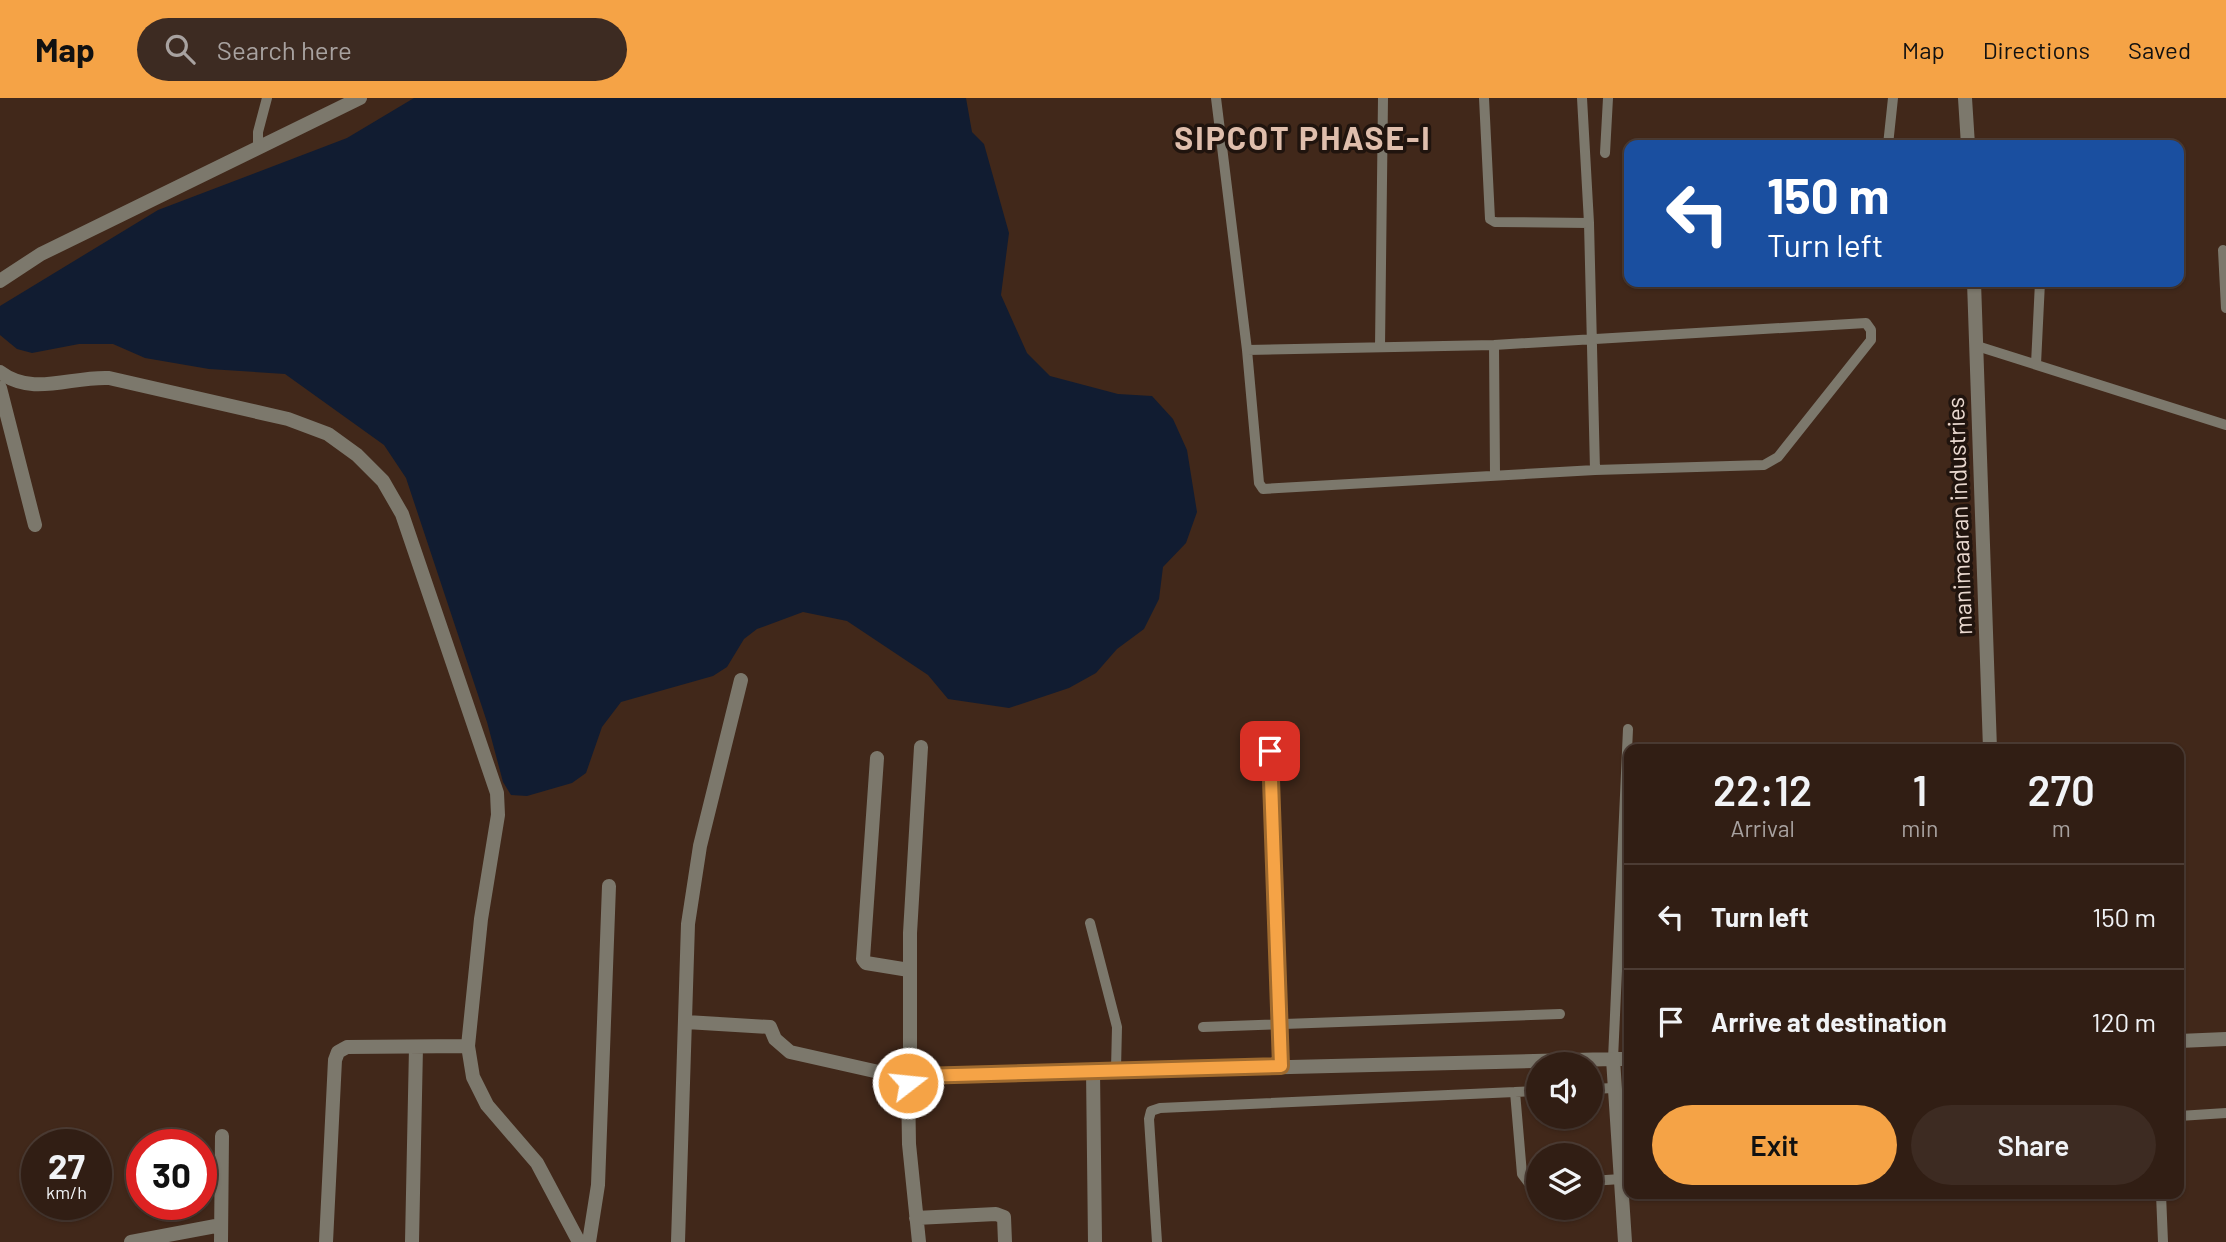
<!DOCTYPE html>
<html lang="en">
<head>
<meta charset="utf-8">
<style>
  :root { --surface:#311e14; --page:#3d2b22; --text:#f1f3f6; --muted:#a8a2a0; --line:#4c3c34; --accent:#f5a346 }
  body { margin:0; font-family:Barlow,sans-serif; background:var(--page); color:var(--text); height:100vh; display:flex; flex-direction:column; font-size:26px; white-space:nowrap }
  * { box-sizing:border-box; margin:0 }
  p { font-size:23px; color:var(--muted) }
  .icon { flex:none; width:38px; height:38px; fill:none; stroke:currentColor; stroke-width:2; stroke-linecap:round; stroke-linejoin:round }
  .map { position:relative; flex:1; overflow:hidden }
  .panel { position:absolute; left:1624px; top:646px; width:560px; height:455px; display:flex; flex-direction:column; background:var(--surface); border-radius:14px; box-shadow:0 2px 5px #0004,0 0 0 2px var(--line) }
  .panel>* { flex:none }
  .top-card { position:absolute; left:1624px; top:42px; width:560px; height:147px; border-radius:14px; box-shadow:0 2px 5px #0004,0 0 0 2px var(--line); background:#1a4fa0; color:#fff; overflow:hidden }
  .buttons { position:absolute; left:1526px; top:954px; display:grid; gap:14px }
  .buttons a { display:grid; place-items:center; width:77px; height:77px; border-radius:50%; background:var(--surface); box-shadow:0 2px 5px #0004,0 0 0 2px var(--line); font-size:35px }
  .speed { position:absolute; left:21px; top:1031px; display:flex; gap:14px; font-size:35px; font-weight:700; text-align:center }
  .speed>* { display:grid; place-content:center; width:91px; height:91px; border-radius:50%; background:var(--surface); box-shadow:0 2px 5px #0004,0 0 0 2px var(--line); line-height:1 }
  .speed small { font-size:18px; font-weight:400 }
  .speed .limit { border:10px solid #d22; background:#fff; color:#111 }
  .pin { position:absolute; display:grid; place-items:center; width:60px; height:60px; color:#fff; margin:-30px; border-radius:14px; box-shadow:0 4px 10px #0006 }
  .me { position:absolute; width:77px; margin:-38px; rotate:74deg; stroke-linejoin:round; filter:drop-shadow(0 0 5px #0008) }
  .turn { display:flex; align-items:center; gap:24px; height:147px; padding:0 28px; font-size:32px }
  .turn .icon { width:91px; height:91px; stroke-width:2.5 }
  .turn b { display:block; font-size:49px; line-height:60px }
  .eta { display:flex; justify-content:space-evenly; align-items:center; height:119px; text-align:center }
  .eta b { font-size:42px; font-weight:600; line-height:49px }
  .button { display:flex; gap:14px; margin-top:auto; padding:14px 28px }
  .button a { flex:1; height:80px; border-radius:42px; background:var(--accent); color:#111; font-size:28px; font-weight:600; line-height:80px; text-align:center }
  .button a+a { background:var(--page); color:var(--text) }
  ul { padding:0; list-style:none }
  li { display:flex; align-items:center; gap:21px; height:105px; padding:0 28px; border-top:2px solid var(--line) }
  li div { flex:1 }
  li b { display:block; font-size:26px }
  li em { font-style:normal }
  header { display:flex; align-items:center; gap:42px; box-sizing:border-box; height:98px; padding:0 35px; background:var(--accent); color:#111 }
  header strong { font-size:33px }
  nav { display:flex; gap:38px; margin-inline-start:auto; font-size:24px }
  .search { width:490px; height:63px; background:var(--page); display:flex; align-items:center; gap:18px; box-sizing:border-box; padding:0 24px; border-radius:38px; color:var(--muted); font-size:26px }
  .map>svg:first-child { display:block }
  .water { fill:#111c31 }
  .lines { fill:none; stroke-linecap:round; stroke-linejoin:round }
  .lane { stroke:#7c786c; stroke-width:10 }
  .street { stroke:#7c786c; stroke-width:14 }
  .route-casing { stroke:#9f6a2e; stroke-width:18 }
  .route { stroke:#f5a346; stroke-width:12 }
  .labels { text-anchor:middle; stroke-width:7; stroke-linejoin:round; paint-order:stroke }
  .street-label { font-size:24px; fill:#ead9d0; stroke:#20140e }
  .district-label { font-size:32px; font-weight:bold; letter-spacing:2px; fill:#dfbeac; stroke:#20140e }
</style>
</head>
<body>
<header>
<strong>Map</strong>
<div class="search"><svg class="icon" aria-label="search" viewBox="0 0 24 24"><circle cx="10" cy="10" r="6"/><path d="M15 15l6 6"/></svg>Search here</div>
<nav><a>Map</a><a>Directions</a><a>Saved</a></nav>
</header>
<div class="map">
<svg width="2226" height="1144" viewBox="0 0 2226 1144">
  <rect width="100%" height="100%" fill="#41281a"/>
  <path class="water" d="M414 0H966L972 34 984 46 1009 135 1001 197 1027 255 1050 278 1118 296 1152 298 1173 321 1187 352 1197 414 1186 445 1163 469 1159 501 1144 531 1117 551 1096 575 1069 590 1009 610 948 601 928 577 847 523 803 514 757 531 744 541 727 569 713 578 621 604 602 629 586 675 572 685 527 698 511 697 503 684 487 624 406 380 384 347 285 276 209 271 145 260 113 246H79L32 255 17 251 0 237V208L158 112 347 40Z"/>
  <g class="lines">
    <path class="lane" d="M1216 0 1247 252 1259 385 1263 391 1595 372 1764 367 1778 359 1871 242V232L1866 225 1494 247 1247 252
      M1484 0 1490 121 1495 124 1589 125
      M1582 0 1589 125 1595 372
      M1888 47 1893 0
      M258 51V34L267 0
      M1605 55 1608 0
      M2223 152 2226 210
      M1494 247 1495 377
      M1977 248 2226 327
      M1380 249 1383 0
      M2036 266 2040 184
      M1270 653 1281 968
      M1090 825 1117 929 1116 971
      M1203 929 1560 916
      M1613 961 1628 631
      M1591 991 1614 990
      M1515 994 1522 1076 1528 1084 1538 1086
      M2179 1018 2226 1015
      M1591 1083 1621 1081
      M2161 1096 2163 1144
      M1157 1144 1149 1021 1151 1013 1160 1010 1538 993"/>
    <path class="street" d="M1965 0 1968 47
      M0 183 41 156 360 0
      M1974 184 1990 651
      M0 274C33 299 71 278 109 280L288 321 328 336 357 357 383 383 402 416 497 695 498 717 481 821 468 948 473 979 487 1007 537 1065 579 1144
      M0 290 35 427
      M877 660 863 861 866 865 909 872
      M686 924 770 929 775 941 790 954 910 981V835L921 649
      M2179 943 2226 941
      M1093 972 1095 1144
      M916 1120 996 1116 1004 1119 1005 1144
      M131 1144 221 1127
      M221 1144 222 1038
      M326 1144 335 962 338 954 347 949 468 948
      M412 1144 416 949
      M589 1144 598 1087 609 788
      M678 1144 688 826 700 748 741 582
      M919 1144 909 1046 908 985 910 981 918 978 1613 961
      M1625 1144 1613 961H1629"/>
  </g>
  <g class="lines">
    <g class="route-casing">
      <path id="route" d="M908 985 910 981 918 978 1281 968 1270 653"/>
    </g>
    <use href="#route" class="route"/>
  </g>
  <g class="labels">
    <g class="street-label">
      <text transform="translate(1960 418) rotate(-92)" y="8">manimaaran industries</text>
    </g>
    <g class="district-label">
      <text x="1303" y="52">SIPCOT PHASE-I</text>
    </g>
  </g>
</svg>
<div class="buttons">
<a><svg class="icon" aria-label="sound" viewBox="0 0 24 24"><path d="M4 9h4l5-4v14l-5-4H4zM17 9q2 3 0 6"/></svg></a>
<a><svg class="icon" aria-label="layers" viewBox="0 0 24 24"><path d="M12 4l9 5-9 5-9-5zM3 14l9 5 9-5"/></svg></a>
</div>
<div class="speed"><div>27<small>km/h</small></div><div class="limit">30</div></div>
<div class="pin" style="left:1270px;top:653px;background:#d93025"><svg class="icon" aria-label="arrive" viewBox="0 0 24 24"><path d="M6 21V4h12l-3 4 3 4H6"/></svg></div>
<svg class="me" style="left:908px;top:985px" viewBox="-20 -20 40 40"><circle r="17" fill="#f5a346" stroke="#fff" stroke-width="3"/><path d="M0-11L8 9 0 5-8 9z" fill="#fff"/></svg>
<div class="top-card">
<div class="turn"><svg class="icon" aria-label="left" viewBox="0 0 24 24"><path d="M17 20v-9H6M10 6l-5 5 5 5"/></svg><div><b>150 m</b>Turn left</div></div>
</div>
<section class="panel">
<div class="eta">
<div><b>22:12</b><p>Arrival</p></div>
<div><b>1</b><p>min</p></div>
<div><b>270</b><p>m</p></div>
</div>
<ul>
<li><svg class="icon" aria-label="left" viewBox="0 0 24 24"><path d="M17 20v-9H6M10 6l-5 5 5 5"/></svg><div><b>Turn left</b></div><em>150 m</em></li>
<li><svg class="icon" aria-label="arrive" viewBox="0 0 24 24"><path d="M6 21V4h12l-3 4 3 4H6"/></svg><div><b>Arrive at destination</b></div><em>120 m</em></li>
</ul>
<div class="button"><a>Exit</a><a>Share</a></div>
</section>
</div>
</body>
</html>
